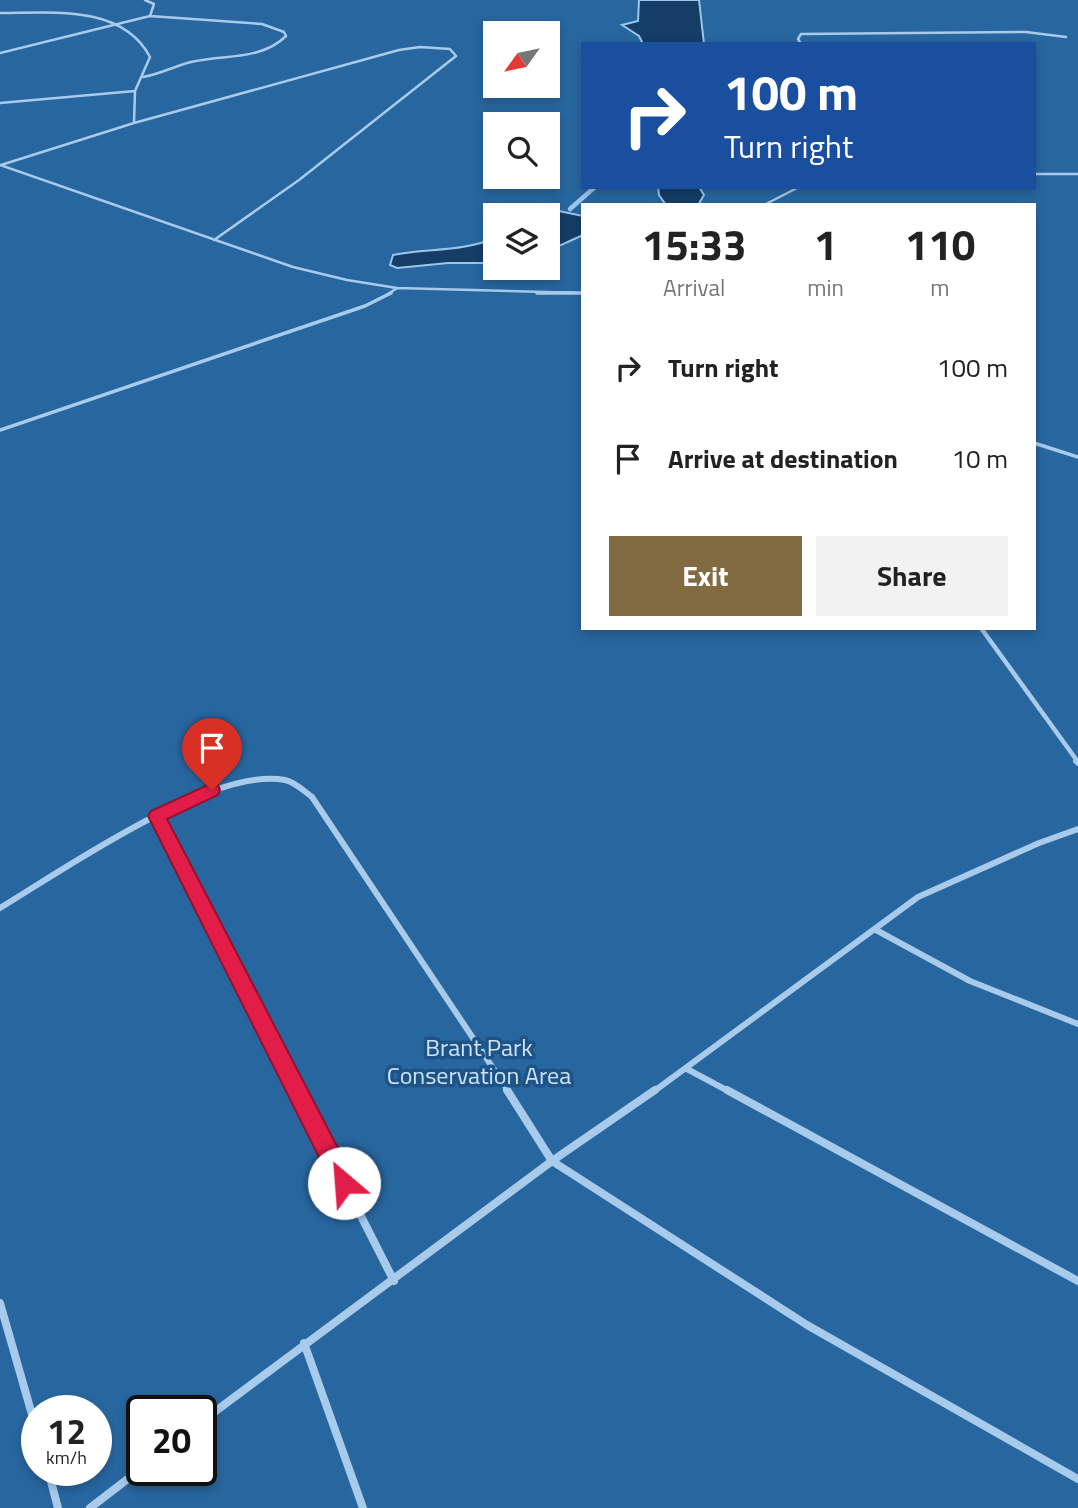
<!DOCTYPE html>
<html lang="en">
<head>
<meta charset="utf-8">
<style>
  :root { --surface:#fff; --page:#f2f2f2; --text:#222; --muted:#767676; --accent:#836b41 }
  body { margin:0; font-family:"Titillium Web",sans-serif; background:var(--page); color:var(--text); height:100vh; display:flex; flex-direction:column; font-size:26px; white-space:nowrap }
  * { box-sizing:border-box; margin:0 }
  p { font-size:23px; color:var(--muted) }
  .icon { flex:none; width:38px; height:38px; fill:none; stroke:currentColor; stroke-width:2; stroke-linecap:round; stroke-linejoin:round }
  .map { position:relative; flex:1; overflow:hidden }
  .sheet { position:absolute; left:581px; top:203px; width:455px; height:427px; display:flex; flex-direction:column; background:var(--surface); border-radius:0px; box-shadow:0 4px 10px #0003 }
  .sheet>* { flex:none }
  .hud { position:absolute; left:581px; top:42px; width:455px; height:147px; border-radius:0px; box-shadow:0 4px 10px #0003; background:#1a4fa0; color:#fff; overflow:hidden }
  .needle { width:46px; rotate:237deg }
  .buttons { position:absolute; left:483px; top:21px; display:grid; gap:14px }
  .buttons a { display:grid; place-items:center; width:77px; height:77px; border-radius:0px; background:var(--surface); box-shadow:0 4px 10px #0003; font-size:35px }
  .speed { position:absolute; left:21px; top:1395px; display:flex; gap:14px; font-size:35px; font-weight:700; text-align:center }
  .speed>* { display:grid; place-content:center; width:91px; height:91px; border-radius:50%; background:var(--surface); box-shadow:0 4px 10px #0003; line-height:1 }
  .speed small { font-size:18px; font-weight:400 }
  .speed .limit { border:4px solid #111; border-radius:10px; background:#fff; color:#111 }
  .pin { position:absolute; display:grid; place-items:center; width:60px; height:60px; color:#fff; margin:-72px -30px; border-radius:50% 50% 50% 0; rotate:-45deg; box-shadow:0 0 7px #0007 }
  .pin .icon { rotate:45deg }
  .me { position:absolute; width:77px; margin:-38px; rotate:333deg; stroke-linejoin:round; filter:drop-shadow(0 0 5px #0008) }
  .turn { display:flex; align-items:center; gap:24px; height:147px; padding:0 28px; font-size:32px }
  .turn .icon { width:91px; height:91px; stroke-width:2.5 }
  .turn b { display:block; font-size:49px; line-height:60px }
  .eta { display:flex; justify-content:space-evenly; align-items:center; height:119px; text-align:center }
  .eta b { font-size:42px; font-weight:700; line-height:49px }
  .primary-button { display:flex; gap:14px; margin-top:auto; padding:14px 28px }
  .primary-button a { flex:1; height:80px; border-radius:0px; background:var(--accent); color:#fff; font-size:28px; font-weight:700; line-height:80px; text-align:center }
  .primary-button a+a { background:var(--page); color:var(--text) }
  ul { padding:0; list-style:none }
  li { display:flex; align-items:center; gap:21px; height:91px; padding:0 28px }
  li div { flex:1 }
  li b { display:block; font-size:26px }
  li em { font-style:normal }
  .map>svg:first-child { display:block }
  .green { fill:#28669f; fill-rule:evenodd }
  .water { fill:#153d66; stroke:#9bc6ec; stroke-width:2 }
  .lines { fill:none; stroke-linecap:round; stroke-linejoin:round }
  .stream { stroke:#9bc6ec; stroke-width:4.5 }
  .service-far4 { stroke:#a8cbeb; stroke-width:2.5 }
  .service-far3 { stroke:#a8cbeb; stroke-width:3.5 }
  .service-far2 { stroke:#a8cbeb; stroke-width:4.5 }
  .service-far1 { stroke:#a8cbeb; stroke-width:6 }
  .service { stroke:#a8cbeb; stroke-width:8 }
  .route { fill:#e11d48; stroke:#92132f; stroke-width:2 }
  .labels { text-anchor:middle; stroke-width:7; stroke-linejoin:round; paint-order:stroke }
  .near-park-label { font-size:24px; fill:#cce3f8; stroke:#1e5387 }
</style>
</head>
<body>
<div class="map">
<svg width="1078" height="1508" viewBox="0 0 1078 1508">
  <rect width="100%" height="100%" fill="#1e5387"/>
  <path class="green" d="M0 0H1078V1508H0ZM495 33H548V86H495ZM583 44H1034V187H583ZM495 124H548V177H495ZM583 205H1034V628H583ZM495 215H548V268H495ZM37 1410H96V1470H37ZM142 1410H201V1470H142Z"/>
  <path class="water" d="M639 0H699L704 44H643L639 36 622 25 638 21Z
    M658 187H699L704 195 698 205H666L659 195Z
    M559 211 583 216V235L548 251V216Z
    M495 238V263H448L397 268 390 265 393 255C427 248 462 252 495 238Z"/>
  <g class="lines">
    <path class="stream" d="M570 209 595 187"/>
    <path class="service-far4" d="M145 0 154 4 150 16
      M0 13C51 13 122 4 150 57L135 91 134 123
      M801 44 798 39 801 34 1026 32 1066 37
      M0 53 150 16 262 24 284 32 286 36C261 61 223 54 191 62 175 66 160 74 143 77
      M0 103 135 91
      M0 165 293 267 347 280 397 288 583 293
      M1 165 134 123 399 50 420 47 450 49 456 56 299 180 214 240
      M1034 174H1078
      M764 205 799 187
      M388 294 397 288"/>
    <path class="service-far3" d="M537 293H583
      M0 430 365 306 391 293
      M1034 443 1078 457"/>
    <path class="service-far2" d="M981 628 1078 762"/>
    <path class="service-far1" d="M1076 761 1078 763
      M157 816 298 1092
      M0 908C63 870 212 766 285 780 295 782 304 791 312 797L509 1092
      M876 930 970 981 1078 1024
      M687 1069 730 1092
      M653 1092 918 897 1039 843 1078 829"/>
    <path class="service" d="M297 1090 394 1281
      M507 1090 552 1161 807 1325 1078 1479
      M727 1090 1078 1281
      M0 1303 37 1432
      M304 1343 363 1508
      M201 1422 552 1161 655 1090
      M48 1470 58 1508
      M90 1508 142 1468"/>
  </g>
  <path class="route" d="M212 783 218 785 220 790 218 795 167 819 352 1175 355 1183 352 1191 344 1194 336 1191 148 816 151 811Z"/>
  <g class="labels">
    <g class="near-park-label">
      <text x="479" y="1056">Brant Park<tspan x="479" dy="28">Conservation Area</tspan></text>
    </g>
  </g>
</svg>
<div class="buttons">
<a><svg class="needle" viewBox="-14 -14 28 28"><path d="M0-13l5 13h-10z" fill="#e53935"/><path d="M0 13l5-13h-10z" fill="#767676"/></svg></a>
<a><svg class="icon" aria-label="search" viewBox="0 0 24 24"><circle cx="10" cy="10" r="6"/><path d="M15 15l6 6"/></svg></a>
<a><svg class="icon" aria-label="layers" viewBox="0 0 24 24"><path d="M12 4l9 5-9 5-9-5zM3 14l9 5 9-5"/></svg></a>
</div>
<div class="speed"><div>12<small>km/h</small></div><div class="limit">20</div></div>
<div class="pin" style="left:212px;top:790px;background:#d93025"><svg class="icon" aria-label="arrive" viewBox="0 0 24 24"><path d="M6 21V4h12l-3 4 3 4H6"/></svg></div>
<svg class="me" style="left:344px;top:1183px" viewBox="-20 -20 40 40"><circle r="19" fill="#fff"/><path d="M0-13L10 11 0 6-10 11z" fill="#e11d48"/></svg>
<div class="hud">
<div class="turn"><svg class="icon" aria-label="right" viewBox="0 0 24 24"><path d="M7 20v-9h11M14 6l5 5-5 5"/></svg><div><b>100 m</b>Turn right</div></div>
</div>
<section class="sheet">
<div class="eta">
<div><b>15:33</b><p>Arrival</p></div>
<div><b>1</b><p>min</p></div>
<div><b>110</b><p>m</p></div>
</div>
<ul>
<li><svg class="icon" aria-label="right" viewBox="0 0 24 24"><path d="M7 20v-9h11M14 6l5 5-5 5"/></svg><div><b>Turn right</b></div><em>100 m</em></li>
<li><svg class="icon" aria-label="arrive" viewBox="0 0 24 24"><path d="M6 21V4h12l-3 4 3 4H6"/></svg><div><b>Arrive at destination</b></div><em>10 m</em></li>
</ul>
<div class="primary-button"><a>Exit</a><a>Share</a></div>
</section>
</div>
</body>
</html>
